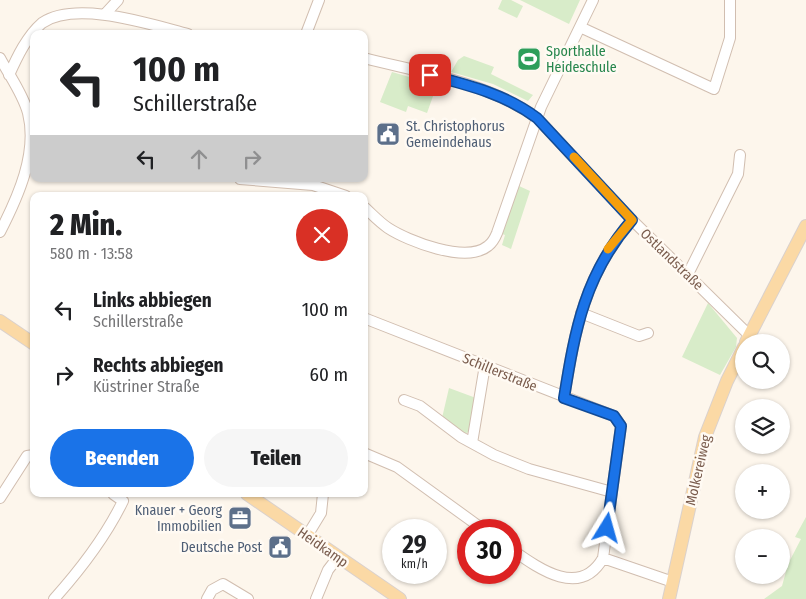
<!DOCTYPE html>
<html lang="de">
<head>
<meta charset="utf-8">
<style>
  :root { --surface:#fff; --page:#f6f6f6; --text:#202124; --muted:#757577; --accent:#1a73e8 }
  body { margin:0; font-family:"Fira Sans Condensed",sans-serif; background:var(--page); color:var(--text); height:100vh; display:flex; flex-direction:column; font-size:19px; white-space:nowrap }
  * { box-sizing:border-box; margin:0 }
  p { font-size:16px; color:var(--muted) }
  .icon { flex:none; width:28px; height:28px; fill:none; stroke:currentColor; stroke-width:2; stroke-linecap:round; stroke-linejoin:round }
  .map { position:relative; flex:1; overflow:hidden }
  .panel { position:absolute; left:30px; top:192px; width:338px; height:305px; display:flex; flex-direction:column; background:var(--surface); border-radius:10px; box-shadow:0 1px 4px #0004 }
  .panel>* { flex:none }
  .hud { position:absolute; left:30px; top:30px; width:338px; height:152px; border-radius:10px; box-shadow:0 1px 4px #0004; background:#fff; color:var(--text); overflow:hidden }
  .fabs { position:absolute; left:735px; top:334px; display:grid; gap:10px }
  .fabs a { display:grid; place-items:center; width:55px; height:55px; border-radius:50%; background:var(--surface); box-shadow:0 1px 4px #0004; font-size:25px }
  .speed { position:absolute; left:382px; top:519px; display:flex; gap:10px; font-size:25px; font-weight:700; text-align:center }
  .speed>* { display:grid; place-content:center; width:65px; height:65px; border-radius:50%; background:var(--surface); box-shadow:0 1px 4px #0004; line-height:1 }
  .speed small { font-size:12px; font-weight:400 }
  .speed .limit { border:8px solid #d22; background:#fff; color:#111 }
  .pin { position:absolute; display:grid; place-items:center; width:42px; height:42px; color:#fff; margin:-21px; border-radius:10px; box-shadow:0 2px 8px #0006 }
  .me { position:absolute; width:55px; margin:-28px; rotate:8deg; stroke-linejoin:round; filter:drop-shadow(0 0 4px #0008) }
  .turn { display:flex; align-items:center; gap:18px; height:105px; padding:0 20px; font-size:22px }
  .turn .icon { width:65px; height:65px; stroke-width:2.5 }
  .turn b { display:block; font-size:35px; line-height:42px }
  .lanes { display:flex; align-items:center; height:48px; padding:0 20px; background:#0003; justify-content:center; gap:25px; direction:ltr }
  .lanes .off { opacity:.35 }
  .round { display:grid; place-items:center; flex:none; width:52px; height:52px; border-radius:26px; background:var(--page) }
  .summary { display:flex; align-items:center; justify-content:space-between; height:85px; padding:0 20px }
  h1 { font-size:30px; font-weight:800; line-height:38px }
  .cta { display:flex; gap:10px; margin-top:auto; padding:10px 20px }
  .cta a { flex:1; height:58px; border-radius:30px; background:var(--accent); color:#fff; font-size:20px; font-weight:800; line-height:58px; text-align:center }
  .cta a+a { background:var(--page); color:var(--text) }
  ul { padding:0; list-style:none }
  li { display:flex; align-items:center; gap:15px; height:65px; padding:0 20px }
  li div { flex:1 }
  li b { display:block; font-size:19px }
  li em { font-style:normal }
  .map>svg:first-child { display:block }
  .green { fill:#d8ecc9 }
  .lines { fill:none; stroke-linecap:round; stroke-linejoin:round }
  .minor-casing { stroke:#d1beb0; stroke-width:12 }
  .major-casing { stroke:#dad1cd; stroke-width:14 }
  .minor { stroke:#fff; stroke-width:10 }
  .major { stroke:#fbd9a5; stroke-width:12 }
  .route-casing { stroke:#114b97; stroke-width:12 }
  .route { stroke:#1a73e8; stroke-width:9 }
  .slow { stroke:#f59e0b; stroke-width:9 }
  .labels { text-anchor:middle; stroke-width:5; stroke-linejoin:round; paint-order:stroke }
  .leisure-label { font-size:14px; fill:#27864d; stroke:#fffaf3; text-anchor:start }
  .service-label { font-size:14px; fill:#4e5e75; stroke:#fffaf3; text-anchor:end }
  .street-label { font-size:14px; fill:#7a5c4d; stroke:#fffaf3 }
</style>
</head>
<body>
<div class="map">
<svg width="806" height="599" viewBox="0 0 806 599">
  <rect width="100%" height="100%" fill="#fdf6ec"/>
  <path class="green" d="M502 0H511L523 6 517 18 498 9Z
    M520 0H580L569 24Z
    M464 56 494 67 491 74 533 95 528 101 493 84 451 72 458 60Z
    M392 72 437 85 427 113 408 106 406 112 380 102Z
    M519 186 530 191 511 249 502 245 505 235 502 234Z
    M708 303 737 338 736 347 720 375 682 357Z
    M449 388 476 398 471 431 464 434 442 418Z
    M806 517V599H764L782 586 788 564 801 539 795 537Z"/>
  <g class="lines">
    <g class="minor-casing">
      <path id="minor" d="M106 13 118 0
        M580 27 714 89 730 38V0
        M306 34 319 0
        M0 58C9 75 23 94 28 113 38 153 18 197 0 232
        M364 58C422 73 488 82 537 118L632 220 750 336
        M9 75C17 57 27 36 42 23 76 0 149 24 188 34
        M240 179 313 185 346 196
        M364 207C372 214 379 222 388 228 408 241 466 264 488 246 492 243 495 238 497 233L541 107 593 0
        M688 274 738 174 740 155
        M581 313 639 336 648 333
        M364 318 614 416 621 426 603 558
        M564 398C575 329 585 274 632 220
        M404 400 420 406 461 437 494 455 529 469 612 492
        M472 443 485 365
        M364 453 397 467 484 530
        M0 498 27 456 34 455
        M307 536 321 513 323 494
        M511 549C538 568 580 599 603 558L673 582
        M54 599C80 570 106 536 123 501L113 494
        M207 599 212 590 223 584 248 599
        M316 599 328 570 338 557"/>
    </g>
    <g class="major-casing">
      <path id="major" d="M0 321 34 344
        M746 342 806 226
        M247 494 400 599
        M669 599 705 437 727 381 744 347"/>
    </g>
    <use href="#minor" class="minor"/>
    <use href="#major" class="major"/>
  </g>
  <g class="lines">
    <g class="route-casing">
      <path id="route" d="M430 75C468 85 505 94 537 118L632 220C585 274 575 329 564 398L614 416 621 426 607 528"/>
    </g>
    <use href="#route" class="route"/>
    <path class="slow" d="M574 157 632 220 608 249"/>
  </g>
  <defs>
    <g id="stadium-square" transform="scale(1.25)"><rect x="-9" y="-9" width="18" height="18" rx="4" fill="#2e9e5b" stroke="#fffaf3"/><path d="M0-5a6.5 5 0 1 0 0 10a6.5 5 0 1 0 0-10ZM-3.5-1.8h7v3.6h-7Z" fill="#fff"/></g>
    <g id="civic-square" transform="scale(1.25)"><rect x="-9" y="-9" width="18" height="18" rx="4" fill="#5c6f8a" stroke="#fffaf3"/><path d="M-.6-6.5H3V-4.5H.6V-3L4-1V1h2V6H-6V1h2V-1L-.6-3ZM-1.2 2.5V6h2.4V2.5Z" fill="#fff"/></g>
    <g id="office-square" transform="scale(1.25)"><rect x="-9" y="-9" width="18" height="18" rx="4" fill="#5c6f8a" stroke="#fffaf3"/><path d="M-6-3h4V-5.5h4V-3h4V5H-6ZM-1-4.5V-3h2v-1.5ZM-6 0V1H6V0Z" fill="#fff"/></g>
  </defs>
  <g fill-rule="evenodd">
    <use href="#stadium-square" x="529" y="59"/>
    <use href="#civic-square" x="388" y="134"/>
    <use href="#office-square" x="240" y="518"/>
    <use href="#civic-square" x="280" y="547"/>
  </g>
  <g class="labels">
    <g class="leisure-label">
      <text x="546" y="56">Sporthalle<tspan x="546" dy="16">Heideschule</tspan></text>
    </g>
    <g class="service-label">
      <text x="406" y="131" text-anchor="start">St. Christophorus<tspan x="406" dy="16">Gemeindehaus</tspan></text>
      <text x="222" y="515">Knauer + Georg<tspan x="222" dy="16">Immobilien</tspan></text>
      <text x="262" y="552">Deutsche Post</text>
    </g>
    <g class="street-label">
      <text transform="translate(672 259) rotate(44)" y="5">Ostlandstraße</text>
      <text transform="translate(500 372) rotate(22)" y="5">Schillerstraße</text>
      <text transform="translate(698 470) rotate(-77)" y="5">Molkereiweg</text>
      <text transform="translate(323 547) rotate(35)" y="5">Heidkamp</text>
    </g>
  </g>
</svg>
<div class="fabs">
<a><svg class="icon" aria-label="search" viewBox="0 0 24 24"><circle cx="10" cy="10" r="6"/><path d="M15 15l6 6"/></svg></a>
<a><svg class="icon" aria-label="layers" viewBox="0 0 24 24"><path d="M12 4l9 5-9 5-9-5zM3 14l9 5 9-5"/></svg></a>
<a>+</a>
<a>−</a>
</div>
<div class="speed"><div>29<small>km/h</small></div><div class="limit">30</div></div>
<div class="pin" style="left:430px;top:75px;background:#d93025"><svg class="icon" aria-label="arrive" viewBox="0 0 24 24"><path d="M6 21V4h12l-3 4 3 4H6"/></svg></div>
<svg class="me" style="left:607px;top:528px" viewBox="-20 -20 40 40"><path d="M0-17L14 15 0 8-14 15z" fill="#1a73e8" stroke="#fff" stroke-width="4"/></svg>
<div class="hud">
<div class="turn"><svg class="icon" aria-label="left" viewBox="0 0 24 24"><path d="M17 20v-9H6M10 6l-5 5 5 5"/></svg><div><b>100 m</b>Schillerstraße</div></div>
<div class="lanes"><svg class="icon" aria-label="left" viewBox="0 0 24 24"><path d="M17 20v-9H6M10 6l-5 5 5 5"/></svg><svg class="icon off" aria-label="ahead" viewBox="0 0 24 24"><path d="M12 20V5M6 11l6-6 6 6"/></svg><svg class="icon off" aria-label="right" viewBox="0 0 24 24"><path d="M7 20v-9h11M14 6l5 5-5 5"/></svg></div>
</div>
<section class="panel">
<div class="summary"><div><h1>2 Min.</h1><p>580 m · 13:58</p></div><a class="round" style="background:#d93025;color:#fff"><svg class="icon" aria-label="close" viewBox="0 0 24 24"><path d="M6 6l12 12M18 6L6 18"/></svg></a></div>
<ul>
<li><svg class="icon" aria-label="left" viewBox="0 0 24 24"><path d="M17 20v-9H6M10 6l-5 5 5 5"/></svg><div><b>Links abbiegen</b><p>Schillerstraße</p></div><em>100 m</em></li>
<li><svg class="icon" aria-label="right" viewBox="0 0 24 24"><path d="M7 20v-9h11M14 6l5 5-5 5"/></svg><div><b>Rechts abbiegen</b><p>Küstriner Straße</p></div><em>60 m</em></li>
</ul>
<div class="cta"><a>Beenden</a><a>Teilen</a></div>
</section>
</div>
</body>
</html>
